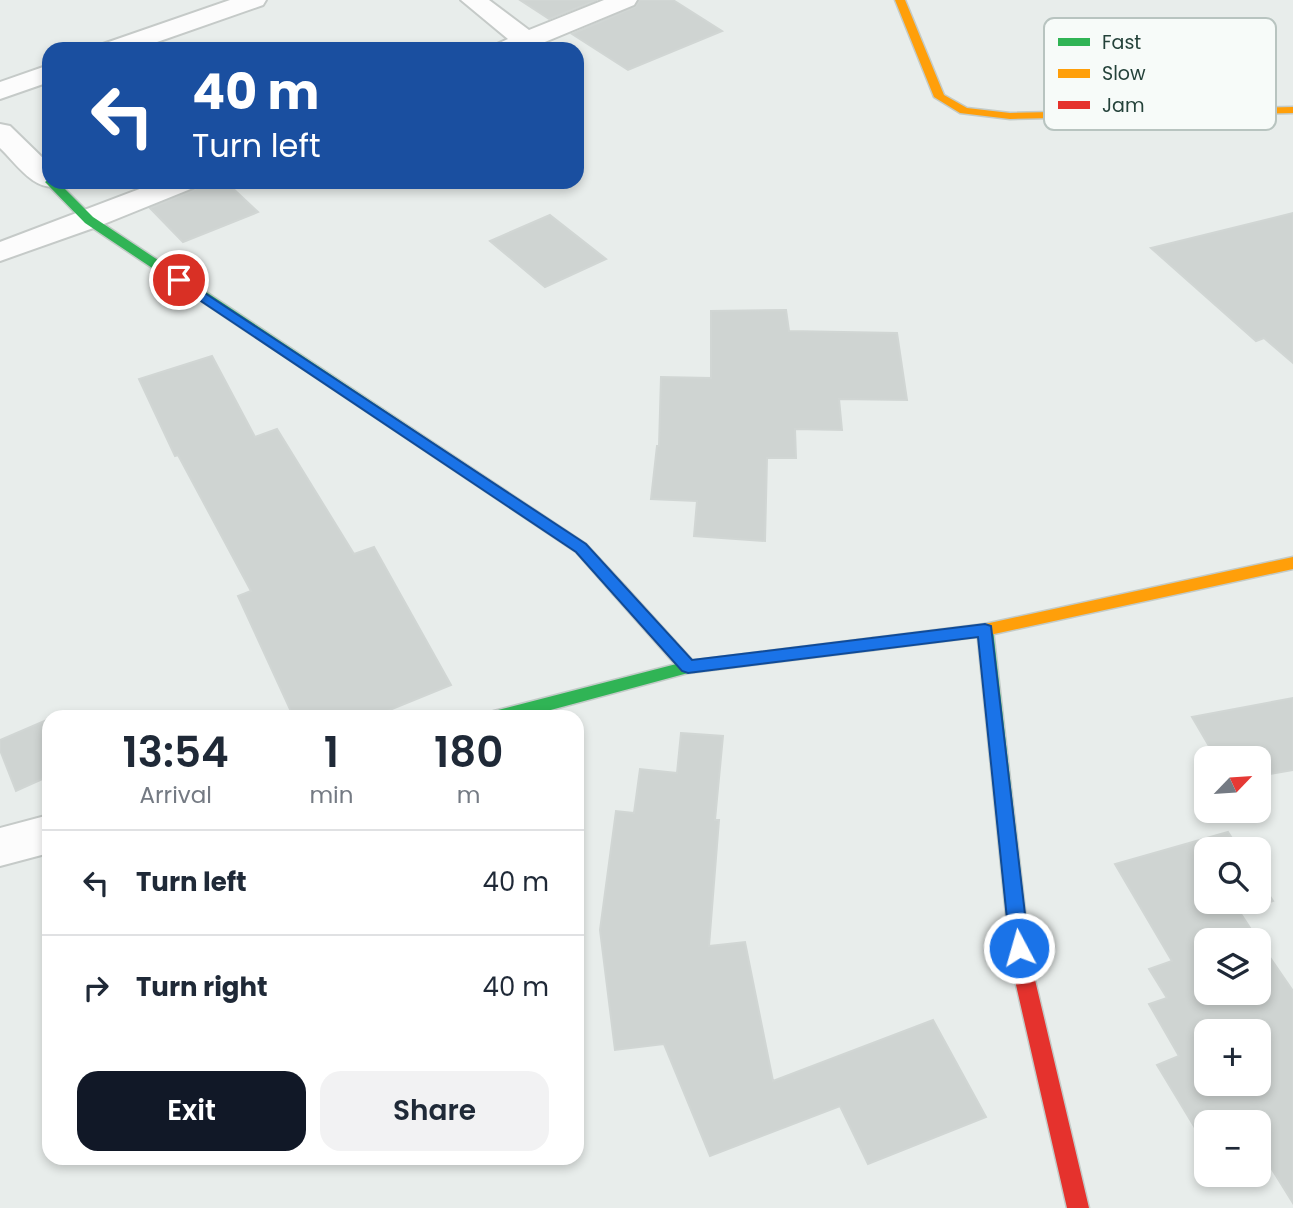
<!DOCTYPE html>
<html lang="en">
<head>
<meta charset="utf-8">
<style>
  :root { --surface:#fff; --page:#f2f2f3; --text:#1f2937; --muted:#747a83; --line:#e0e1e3; --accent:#111827 }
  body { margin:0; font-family:Poppins,sans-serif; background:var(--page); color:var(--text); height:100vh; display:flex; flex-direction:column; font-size:26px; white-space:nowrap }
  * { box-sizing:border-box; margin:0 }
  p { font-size:23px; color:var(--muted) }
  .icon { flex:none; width:38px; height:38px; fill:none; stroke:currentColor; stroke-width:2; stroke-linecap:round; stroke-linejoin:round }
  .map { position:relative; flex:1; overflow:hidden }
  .sheet { position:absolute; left:42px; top:710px; width:542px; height:455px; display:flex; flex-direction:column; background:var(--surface); border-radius:21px; box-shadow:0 4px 10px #0003 }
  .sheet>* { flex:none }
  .hud { position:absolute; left:42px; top:42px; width:542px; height:147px; border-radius:21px; box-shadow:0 4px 10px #0003; background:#1a4fa0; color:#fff; overflow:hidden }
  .needle { width:46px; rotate:65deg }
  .tools { position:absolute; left:1194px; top:746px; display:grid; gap:14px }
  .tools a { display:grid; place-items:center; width:77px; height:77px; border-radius:14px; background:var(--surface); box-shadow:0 4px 10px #0003; font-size:35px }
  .pin { position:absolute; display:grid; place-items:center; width:60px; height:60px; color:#fff; margin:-30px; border:4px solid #fff; border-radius:50%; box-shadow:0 2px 7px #0007 }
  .me { position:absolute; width:77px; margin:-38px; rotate:354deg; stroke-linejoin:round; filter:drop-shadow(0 0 5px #0008) }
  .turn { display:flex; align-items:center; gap:24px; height:147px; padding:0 35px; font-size:32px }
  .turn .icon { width:91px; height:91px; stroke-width:2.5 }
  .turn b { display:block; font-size:49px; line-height:60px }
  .eta { display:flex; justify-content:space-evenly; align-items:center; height:119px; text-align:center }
  .eta b { font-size:42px; font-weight:600; line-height:49px }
  .button { display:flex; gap:14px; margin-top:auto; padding:14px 35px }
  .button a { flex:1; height:80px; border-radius:21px; background:var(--accent); color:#fff; font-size:28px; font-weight:600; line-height:80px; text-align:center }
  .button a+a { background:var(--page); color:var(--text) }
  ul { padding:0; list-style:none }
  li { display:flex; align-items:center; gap:21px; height:105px; padding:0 35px; border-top:2px solid var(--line) }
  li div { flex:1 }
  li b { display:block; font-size:26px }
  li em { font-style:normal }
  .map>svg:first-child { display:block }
  .building { fill:#cfd4d2; stroke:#d1d6d4; stroke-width:2; fill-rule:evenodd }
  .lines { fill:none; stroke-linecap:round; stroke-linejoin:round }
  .street-casing { stroke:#c5cac8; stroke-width:4 }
  .fast-casing { stroke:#c3cbc8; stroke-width:3 }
  .slow-casing { stroke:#c3cbc8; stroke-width:3 }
  .jam-casing { stroke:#c3cbc8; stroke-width:3 }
  .street { fill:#fcfcfc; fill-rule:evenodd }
  .fast { fill:#30b455; fill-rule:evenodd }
  .slow { fill:#ff9f0a; fill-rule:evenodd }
  .jam { fill:#e5322d; fill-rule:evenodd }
  .route { fill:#1a73e8; stroke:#114b97; stroke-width:2 }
  .key { fill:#f7fbf9; stroke:#b8c4c0; stroke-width:2 }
  .key-label { font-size:19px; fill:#24423a }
</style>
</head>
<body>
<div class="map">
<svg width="1293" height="1208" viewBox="0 0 1293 1208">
  <rect width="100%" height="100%" fill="#e8edeb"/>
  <path class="building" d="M520 0H597L549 19Z
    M640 0H673L722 31 628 70 572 34 635 7Z
    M205 182H226L258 212 183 242 150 208 194 190Z
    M1293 213V363L1264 338 1256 341 1151 248Z
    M550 215 606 259 545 287 490 241Z
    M786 310 789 331 897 333 907 400 839 399 842 430 795 429 796 458H767L765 541 694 536 697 501 651 499 657 446H659L661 377 711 378V311Z
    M212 356 255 437 277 429 354 554 374 547 451 685 370 718H294L238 596 251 591 178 455 175 456 139 379Z
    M1293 698V770L1258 776V758H1216L1192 717Z
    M49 719V776L16 791 0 750V740Z
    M681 733 723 736 715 820H719L709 946 745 942 773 1081 933 1020 986 1117 868 1164 840 1106 710 1156 664 1044 615 1050 600 930 616 811 634 813 640 769 677 773Z
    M1228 832 1239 849H1206V901H1258V878L1273 901 1239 911 1258 940H1206V992H1258V940L1293 991V1203L1258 1147V1122H1206V1140L1203 1141 1157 1065 1179 1056 1149 1004 1167 998 1149 969 1172 961 1115 864ZM1206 1031H1258V1083H1206Z"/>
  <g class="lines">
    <g class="street-casing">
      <path id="street" d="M230 0H266L263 5 137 49H99L103 44Z
        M461 0H489L529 30 604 0H637L634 5 528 49H493L497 44 508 39Z
        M49 65V82L0 99V82Z
        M0 124 10 126 49 164V182H62L59 186C34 192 17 164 0 148Z
        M158 182H197L193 188 99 226 0 261V242Z
        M49 815V853L0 866V828Z"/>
    </g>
    <g class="fast-casing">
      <path id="fast" d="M49 179V182H58L93 217 586 544 625 586 627 590 625 594H613L576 552 85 223 47 184 45 182Z
        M985 624 991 626 993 630 1031 963 1028 969 1021 972 1014 969 1011 963 977 630 979 626Z
        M873 638 879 640 881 644 879 648 873 650 688 673 521 718H486L488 713 494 711 688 661Z"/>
    </g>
    <g class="slow-casing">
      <path id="slow" d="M895 0H905L944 95 967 108 1010 113 1293 107V113L1010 119 960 113 934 97Z
        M1293 557V569L985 636 873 650 867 648 865 644 867 640 873 638 985 624Z"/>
    </g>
    <g class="jam-casing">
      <path id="jam" d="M619 584 625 586 694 662 696 667 694 672H682L613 594 611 590 613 586Z
        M1021 954 1028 957 1031 963 1089 1208H1067L1011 963 1014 957Z"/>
    </g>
    <use href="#street" class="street"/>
    <use href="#fast" class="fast"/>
    <use href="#slow" class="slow"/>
    <use href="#jam" class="jam"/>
  </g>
  <path class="route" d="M179 276 586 544 692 660 985 624 991 626 1029 948 1026 954 1019 957 1013 954 1010 948 978 637 688 673 682 671 576 552 174 283 172 280Z"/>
  <rect x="1044" y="18" width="232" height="112" rx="10" class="key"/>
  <rect x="1058" y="38" width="32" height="8" fill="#30b455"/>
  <rect x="1058" y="69" width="32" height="9" fill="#ff9f0a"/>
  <rect x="1058" y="101" width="32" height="8" fill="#e5322d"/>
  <g class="key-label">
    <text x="1102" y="49">Fast</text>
    <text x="1102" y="80">Slow</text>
    <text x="1102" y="112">Jam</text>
  </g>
</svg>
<div class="tools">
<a><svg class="needle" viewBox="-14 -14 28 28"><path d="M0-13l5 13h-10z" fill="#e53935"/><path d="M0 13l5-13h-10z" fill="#747a83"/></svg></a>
<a><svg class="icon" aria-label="search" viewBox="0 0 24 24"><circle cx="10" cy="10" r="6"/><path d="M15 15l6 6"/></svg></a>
<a><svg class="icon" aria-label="layers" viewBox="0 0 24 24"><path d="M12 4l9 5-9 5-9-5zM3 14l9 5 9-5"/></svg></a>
<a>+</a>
<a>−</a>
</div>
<div class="pin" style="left:179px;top:280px;background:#d93025"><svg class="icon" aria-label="arrive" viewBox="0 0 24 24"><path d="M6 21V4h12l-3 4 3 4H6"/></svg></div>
<svg class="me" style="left:1019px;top:948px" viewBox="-20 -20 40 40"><circle r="17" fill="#1a73e8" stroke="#fff" stroke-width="3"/><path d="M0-11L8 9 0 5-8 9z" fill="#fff"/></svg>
<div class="hud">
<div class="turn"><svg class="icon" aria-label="left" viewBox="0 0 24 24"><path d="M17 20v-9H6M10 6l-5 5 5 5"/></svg><div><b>40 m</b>Turn left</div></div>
</div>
<section class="sheet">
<div class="eta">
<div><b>13:54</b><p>Arrival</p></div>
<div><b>1</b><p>min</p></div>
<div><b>180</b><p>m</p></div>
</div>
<ul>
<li><svg class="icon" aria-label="left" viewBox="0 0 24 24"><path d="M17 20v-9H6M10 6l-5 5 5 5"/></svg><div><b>Turn left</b></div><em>40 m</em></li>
<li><svg class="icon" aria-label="right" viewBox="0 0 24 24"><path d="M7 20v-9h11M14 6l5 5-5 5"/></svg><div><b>Turn right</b></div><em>40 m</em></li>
</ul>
<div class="button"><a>Exit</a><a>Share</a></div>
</section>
</div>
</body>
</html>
